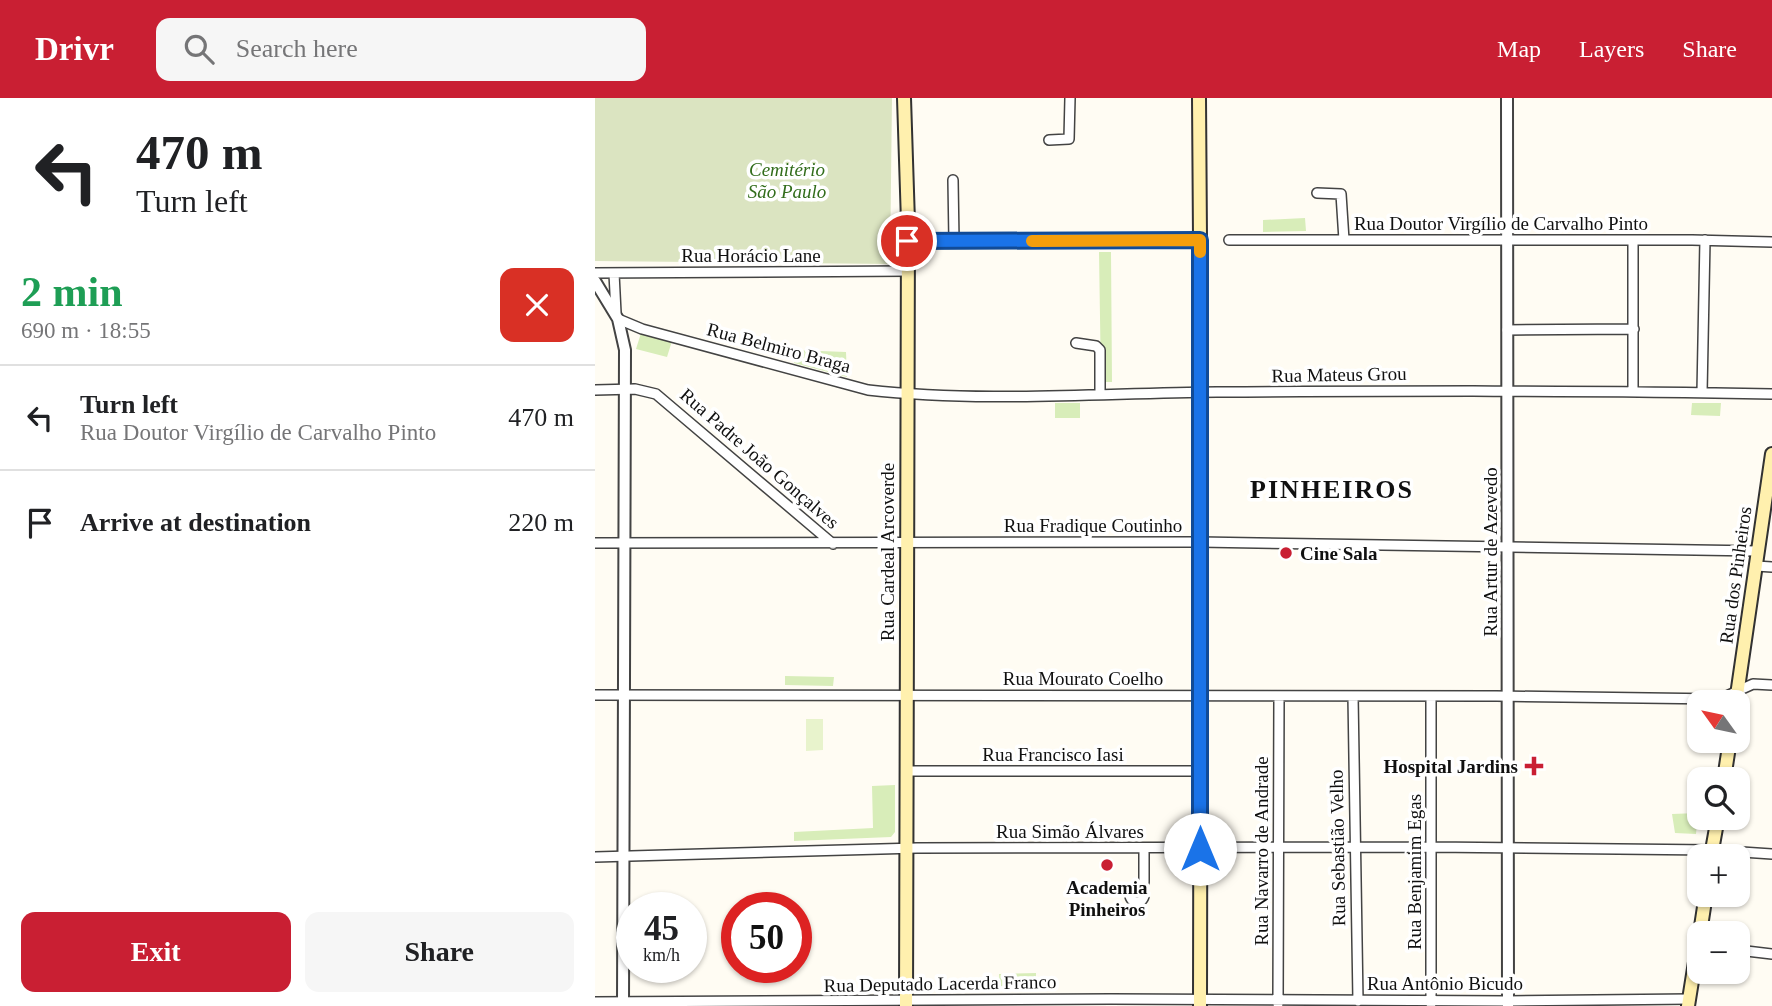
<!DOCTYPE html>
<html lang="en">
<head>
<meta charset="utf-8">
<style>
  :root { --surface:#fff; --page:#f6f6f6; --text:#202124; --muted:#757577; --line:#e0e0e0; --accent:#c91f33 }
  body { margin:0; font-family:"Times New Roman",serif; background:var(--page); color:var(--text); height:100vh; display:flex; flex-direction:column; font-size:26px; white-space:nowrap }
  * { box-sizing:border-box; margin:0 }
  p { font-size:23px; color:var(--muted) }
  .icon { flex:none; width:38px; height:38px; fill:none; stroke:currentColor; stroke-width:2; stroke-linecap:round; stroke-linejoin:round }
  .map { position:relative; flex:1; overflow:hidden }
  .panel { display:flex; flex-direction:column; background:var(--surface); width:595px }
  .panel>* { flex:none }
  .hud { background:#fff; color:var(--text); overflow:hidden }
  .needle { width:46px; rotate:303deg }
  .fabs { position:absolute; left:1092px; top:592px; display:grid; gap:14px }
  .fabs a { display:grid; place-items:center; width:63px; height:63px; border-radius:14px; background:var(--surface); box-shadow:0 2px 5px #0004; font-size:35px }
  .speed { position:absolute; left:21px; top:794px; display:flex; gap:14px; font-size:35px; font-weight:700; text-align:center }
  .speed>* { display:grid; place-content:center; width:91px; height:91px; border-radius:50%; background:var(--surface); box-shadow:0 2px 5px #0004; line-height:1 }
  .speed small { font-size:18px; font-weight:400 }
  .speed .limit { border:10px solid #d22; background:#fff; color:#111 }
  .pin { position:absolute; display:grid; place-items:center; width:60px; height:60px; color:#fff; margin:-30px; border:4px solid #fff; border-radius:50%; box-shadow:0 2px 7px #0007 }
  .me { position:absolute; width:77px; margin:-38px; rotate:0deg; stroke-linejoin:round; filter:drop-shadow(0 0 5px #0008) }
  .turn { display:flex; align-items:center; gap:24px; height:147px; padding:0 21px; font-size:32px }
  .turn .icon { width:91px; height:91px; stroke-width:2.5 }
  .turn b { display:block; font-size:49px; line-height:60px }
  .round { display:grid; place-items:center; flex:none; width:74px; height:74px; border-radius:14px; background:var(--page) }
  .headline { display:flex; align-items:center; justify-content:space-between; height:119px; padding:0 21px }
  h1 { font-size:42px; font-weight:700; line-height:52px; color:#1e9e55 }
  .cta { display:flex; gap:14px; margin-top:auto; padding:14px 21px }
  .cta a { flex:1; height:80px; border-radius:14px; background:var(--accent); color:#fff; font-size:28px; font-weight:700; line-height:80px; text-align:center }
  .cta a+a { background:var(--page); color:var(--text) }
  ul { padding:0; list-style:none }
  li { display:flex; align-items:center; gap:21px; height:105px; padding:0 21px; border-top:2px solid var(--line) }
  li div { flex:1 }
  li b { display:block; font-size:26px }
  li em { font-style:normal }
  header { display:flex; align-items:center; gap:42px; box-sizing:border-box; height:98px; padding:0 35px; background:var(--accent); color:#fff }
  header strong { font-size:33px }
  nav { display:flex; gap:38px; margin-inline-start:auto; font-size:24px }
  .search { width:490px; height:63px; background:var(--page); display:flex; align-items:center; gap:18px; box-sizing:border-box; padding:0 24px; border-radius:14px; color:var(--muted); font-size:26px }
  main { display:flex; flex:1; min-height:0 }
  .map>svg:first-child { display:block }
  .green { fill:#d8edb9 }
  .cemetery { fill:#dbe4c1 }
  .pitch { fill:#e8f3cc }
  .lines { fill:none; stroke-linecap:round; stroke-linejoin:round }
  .minor-casing { stroke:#434343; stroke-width:12 }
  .tertiary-casing { stroke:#434343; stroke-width:14 }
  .secondary-casing { stroke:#323232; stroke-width:16 }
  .minor { stroke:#fff; stroke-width:9 }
  .tertiary { stroke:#fff; stroke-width:10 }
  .secondary { stroke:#fff0ae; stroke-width:12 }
  .secondary-bridge-casing { stroke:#323232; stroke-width:16; stroke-linecap:butt }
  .secondary-bridge { stroke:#fff0ae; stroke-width:12 }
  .route-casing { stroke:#114b97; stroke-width:18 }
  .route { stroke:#1a73e8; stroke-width:12 }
  .slow { stroke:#f59e0b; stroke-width:12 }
  .poi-dot { fill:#c91f33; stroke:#fff; stroke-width:2.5 }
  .labels { text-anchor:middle; stroke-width:7; stroke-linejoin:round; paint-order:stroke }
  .park-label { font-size:19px; font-style:italic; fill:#326d1b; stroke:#fff }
  .street-label { font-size:19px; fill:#101010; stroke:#fff }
  .poi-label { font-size:19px; font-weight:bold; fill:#101010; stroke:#fff; text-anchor:start }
  .district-label { font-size:26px; font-weight:bold; letter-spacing:2px; fill:#101010; stroke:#fff }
</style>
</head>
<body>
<header>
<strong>Drivr</strong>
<div class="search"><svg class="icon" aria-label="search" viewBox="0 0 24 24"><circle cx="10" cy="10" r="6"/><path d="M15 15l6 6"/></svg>Search here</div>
<nav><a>Map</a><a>Layers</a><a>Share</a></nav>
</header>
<main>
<section class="panel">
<div class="hud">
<div class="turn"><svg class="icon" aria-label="left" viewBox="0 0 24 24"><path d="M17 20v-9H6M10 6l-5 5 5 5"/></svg><div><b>470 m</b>Turn left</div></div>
</div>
<div class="headline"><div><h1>2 min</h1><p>690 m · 18:55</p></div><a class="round" style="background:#d93025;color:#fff"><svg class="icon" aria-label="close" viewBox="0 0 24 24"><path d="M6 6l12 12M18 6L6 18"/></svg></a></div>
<ul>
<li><svg class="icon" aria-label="left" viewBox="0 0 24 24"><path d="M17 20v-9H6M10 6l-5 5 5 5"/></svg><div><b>Turn left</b><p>Rua Doutor Virgílio de Carvalho Pinto</p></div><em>470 m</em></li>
<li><svg class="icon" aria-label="arrive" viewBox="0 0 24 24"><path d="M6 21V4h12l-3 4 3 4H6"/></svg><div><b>Arrive at destination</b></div><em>220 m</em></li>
</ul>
<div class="cta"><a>Exit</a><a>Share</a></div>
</section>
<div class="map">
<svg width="1177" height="908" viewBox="0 0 1177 908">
  <rect width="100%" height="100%" fill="#fffcf3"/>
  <path class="green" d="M710 120 711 133 668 134V122Z
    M504 154H516L517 284H506Z
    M46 235 77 243 72 259 41 251Z
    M199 252 251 254 252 279 199 265Z
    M460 305H485V320H460Z
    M1097 305H1126L1125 318 1096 317Z
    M190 578 239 579 238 588 190 587Z
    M300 687V734L296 739 199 743V734L278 730 277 688Z
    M1103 715 1101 736 1080 735 1077 716Z
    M441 875V892H405L404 876Z"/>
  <path class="cemetery" d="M0 0H297L295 166 0 163Z"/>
  <path class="pitch" d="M211 621H228V652L211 653Z"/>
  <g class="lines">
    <g class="minor-casing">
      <path id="minor" d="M454 42 474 41 475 0
        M358 82 359 143
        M722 95 746 96 749 142
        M634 142H1097L1177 144
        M312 143 605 142
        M0 175 312 173
        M19 175 21 215
        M23 221 47 231 273 292C389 305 506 295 622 294 807 293 992 292 1177 296
        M912 232 1039 231
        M481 245 501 248 505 252V297
        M0 292 40 291 61 296 238 446
        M1038 294V142
        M1107 295 1110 142
        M0 445 605 444 1163 453
        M1161 468 1177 469
        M0 597 901 598 1125 601 1158 586 1177 587
        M758 598 763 903
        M312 673H605
        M0 759 322 750 837 749 1117 752 1177 756
        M535 797a7 7 0 1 1 14 0a7 7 0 1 1-14 0Z
        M546 791 549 784V750
        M1143 852 1177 856
        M0 904 516 901 913 903 1095 901
        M683 906 684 598
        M836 906V598"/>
    </g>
    <g class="tertiary-casing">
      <path id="tertiary" d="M912 0 913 908
        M0 183 23 221 30 252 28 908"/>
    </g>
    <g class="secondary-casing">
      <path id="secondary" d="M309 0 313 124 311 908
        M604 0 606 280
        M1141 604 1177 356
        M1129 681 1135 642
        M1116 758 1123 719
        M1105 835 1111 796
        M605 908 606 304
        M1093 908 1104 839"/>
    </g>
    <use href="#minor" class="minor"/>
    <use href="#tertiary" class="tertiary"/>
    <use href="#secondary" class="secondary"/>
    <g class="secondary-bridge-casing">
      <path id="secondary-bridge" d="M606 280V304"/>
    </g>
    <use href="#secondary-bridge" class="secondary-bridge"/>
  </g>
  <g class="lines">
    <g class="route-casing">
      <path id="route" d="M312 143 605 142V751"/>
    </g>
    <use href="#route" class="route"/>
    <path class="slow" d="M437 143 605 142V154"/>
  </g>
  <g class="poi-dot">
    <circle cx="691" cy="455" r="7"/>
    <path d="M935.5 657.5h7v7h7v7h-7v7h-7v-7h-7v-7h7z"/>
    <circle cx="512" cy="767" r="7"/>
  </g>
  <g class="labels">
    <g class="park-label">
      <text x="192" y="78">Cemitério<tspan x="192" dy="22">São Paulo</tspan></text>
    </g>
    <g class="street-label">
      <text x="906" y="132">Rua Doutor Virgílio de Carvalho Pinto</text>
      <text x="156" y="164">Rua Horácio Lane</text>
      <text transform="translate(184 249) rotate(15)" y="7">Rua Belmiro Braga</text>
      <text transform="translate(744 276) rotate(-1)" y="7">Rua Mateus Grou</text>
      <text transform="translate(165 360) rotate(41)" y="7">Rua Padre João Gonçalves</text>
      <text x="498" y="434">Rua Fradique Coutinho</text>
      <text transform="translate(292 454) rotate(-90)" y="7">Rua Cardeal Arcoverde</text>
      <text transform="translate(895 454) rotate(-90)" y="7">Rua Artur de Azevedo</text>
      <text transform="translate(1140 477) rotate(-82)" y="7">Rua dos Pinheiros</text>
      <text x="488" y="587">Rua Mourato Coelho</text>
      <text x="458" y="663">Rua Francisco Iasi</text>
      <text x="475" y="740">Rua Simão Álvares</text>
      <text transform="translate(742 750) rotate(-91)" y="7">Rua Sebastião Velho</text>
      <text transform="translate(666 753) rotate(-90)" y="7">Rua Navarro de Andrade</text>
      <text transform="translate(819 774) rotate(-90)" y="7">Rua Benjamim Egas</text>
      <text transform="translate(345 885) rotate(-1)" y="7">Rua Deputado Lacerda Franco</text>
      <text x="850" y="892">Rua Antônio Bicudo</text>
    </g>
    <g class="poi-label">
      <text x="705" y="462">Cine Sala</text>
      <text x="923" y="675" text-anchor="end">Hospital Jardins</text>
      <text x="512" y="796" text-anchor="middle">Academia<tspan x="512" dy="22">Pinheiros</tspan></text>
    </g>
    <g class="district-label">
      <text x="737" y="400">PINHEIROS</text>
    </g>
  </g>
</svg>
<div class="fabs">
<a><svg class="needle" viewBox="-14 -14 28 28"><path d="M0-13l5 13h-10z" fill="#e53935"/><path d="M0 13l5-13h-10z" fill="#757577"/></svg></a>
<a><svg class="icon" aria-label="search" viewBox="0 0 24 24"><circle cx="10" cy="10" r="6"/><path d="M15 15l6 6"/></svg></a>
<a>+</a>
<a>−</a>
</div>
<div class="speed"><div>45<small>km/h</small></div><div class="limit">50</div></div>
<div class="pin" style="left:312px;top:143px;background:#d93025"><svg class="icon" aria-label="arrive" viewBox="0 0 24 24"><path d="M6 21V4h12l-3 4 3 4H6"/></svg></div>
<svg class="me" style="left:605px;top:751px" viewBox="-20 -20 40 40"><circle r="19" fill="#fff"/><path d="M0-13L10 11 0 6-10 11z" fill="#1a73e8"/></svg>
</div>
</main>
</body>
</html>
